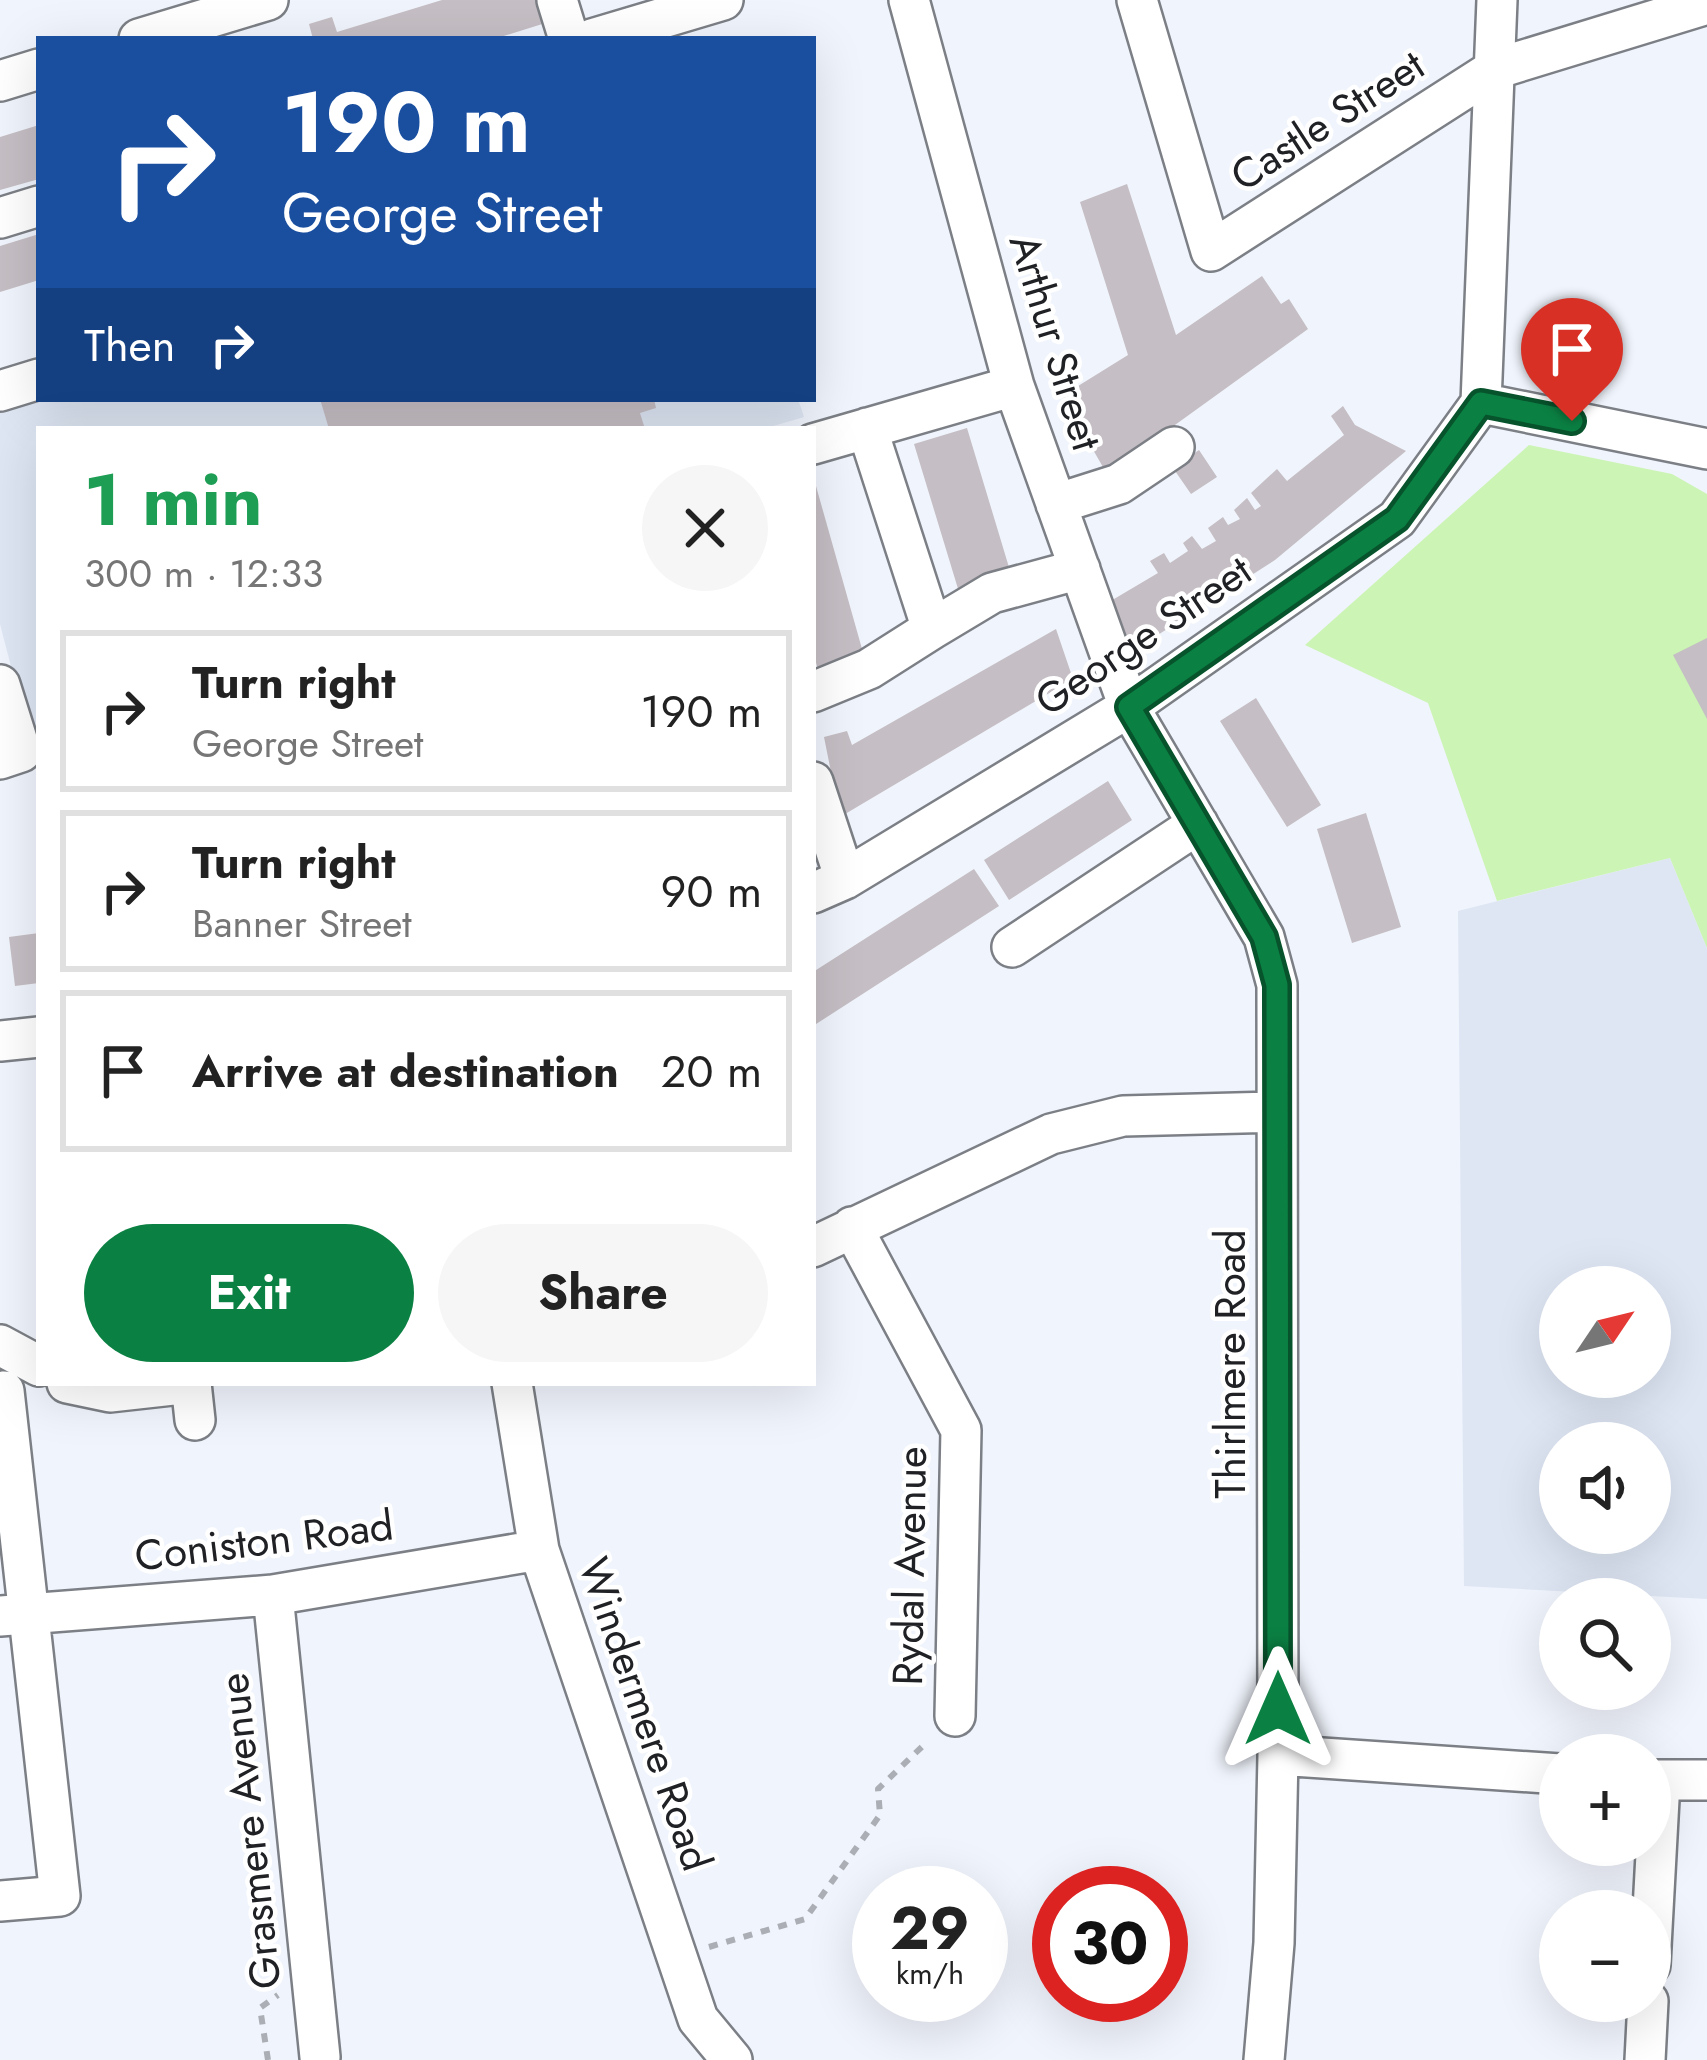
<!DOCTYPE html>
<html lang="en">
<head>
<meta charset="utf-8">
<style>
  :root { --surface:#fff; --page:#f6f6f6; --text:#222; --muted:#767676; --line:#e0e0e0; --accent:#0b8043 }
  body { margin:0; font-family:Jost,sans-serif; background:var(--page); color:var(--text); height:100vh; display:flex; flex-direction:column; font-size:45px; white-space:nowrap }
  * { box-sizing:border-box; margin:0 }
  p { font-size:39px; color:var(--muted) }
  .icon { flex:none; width:66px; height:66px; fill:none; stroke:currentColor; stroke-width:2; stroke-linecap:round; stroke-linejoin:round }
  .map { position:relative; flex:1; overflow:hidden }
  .drawer { position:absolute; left:36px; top:426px; width:780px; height:960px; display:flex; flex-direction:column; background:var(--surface); border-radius:0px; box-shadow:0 12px 48px #0002 }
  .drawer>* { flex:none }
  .guide { position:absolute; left:36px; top:36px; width:780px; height:366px; border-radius:0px; box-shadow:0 12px 48px #0002; background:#1a4fa0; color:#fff; overflow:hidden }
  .needle { width:78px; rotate:55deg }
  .controls { position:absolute; left:1539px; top:1266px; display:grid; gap:24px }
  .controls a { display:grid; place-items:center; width:132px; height:132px; border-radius:50%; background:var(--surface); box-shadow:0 12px 48px #0002; font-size:60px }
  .speed { position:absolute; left:852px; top:1866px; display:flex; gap:24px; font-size:60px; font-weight:700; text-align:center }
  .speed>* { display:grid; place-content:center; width:156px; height:156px; border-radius:50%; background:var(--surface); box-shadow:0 12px 48px #0002; line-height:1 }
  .speed small { font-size:30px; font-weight:400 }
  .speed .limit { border:18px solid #d22; background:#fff; color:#111 }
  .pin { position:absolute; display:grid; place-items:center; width:102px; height:102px; color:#fff; margin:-123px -51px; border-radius:50% 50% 50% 0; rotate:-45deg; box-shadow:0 0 12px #0007 }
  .pin .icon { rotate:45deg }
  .me { position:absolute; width:132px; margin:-66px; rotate:0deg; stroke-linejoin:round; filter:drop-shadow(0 0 9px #0008) }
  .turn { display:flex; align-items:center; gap:42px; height:252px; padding:0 48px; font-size:54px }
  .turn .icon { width:156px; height:156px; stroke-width:2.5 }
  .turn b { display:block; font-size:84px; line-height:102px }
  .then { display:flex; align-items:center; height:114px; padding:0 48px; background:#0003; gap:24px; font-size:45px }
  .round { display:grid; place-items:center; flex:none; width:126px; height:126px; border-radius:63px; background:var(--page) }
  .head { display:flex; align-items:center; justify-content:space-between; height:204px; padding:0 48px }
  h1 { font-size:72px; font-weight:700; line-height:90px; color:#1e9e55 }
  .button { display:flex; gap:24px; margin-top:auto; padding:24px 48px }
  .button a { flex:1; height:138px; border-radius:72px; background:var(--accent); color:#fff; font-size:48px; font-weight:700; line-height:138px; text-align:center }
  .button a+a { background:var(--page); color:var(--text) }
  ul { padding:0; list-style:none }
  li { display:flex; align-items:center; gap:36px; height:162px; margin:0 24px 18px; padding:0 24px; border:6px solid var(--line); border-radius:0px }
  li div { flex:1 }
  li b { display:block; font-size:45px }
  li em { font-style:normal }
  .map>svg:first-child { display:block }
  .built { fill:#dee6f4; fill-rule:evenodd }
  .green { fill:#ccf4b5 }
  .building { fill:#c5bec4 }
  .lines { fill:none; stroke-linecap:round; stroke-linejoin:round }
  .minor-casing { stroke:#7c8086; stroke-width:44 }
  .path { stroke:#abaeb4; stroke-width:6; stroke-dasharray:9 9; stroke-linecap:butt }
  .minor { stroke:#fff; stroke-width:39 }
  .route-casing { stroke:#07532c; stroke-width:30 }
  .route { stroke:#0b8043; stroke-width:21 }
  .labels { text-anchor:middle; stroke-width:9; stroke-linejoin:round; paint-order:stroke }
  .street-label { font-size:42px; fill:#202124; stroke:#fff }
</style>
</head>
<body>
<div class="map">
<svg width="1707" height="2060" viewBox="0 0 1707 2060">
  <rect width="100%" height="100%" fill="#f0f4fc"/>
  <path class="built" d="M0 374 39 399H798L804 417 763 429H39V774L0 624Z
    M1670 858 1707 948V1599L1464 1586 1458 911ZM1560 1287H1650V1377H1560ZM1560 1443H1650V1533H1560Z"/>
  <path class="green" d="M1529 445 1672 474 1707 494V948L1670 858 1497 901 1428 703 1305 645Z"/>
  <path class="building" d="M442 0H549L555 20 494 39H313L309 24 332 17 337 32Z
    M39 125V179L0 190V137Z
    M1127 184 1176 335 1262 276 1281 304 1289 299 1308 329 1107 474 1062 396 1128 355 1080 202Z
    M39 234V280L0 292V246Z
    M320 399H654L656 408 640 413 645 429H329Z
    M1343 406 1355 425 1406 451 1275 560 1128 654 1109 602 1158 573 1150 561 1164 553 1170 563 1188 551 1183 543 1192 536 1202 549 1216 541 1208 528 1223 517 1228 525 1240 519 1234 510 1247 498 1255 510 1261 506 1251 493 1277 469 1287 481 1344 435 1331 416Z
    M967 428 1011 574 959 592 914 444Z
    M1199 450 1217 477 1191 494 1173 468Z
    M814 479 866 663 820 677 813 652Z
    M1056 629 1073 679 840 817 824 737 847 731 852 745Z
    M1707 638V719L1673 655Z
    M1256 698 1321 805 1287 827 1220 721Z
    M1108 781 1132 820 1009 900 984 860Z
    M1366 813 1401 927 1352 943 1317 829Z
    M974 869 999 906 813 1026V972Z
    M39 933V983L15 986 9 937Z"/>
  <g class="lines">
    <g class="minor-casing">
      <path id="minor" d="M557 0 569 39
        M909 0 1014 386 1129 707 1264 937 1277 985 1278 1755 1274 1943 1264 2060
        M1137 0 1211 251 1495 69 1707 4
        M139 39 268 0
        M592 39 723 0
        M0 81 39 69
        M0 218 39 206
        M0 391 39 379
        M1481 403 1497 0
        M1481 403 1707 449
        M867 428 932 629 992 593 1080 569
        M813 444 1014 386
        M1056 504 1119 484 1174 447
        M0 685 21 752 0 759
        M813 692 869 669 932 629
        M813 782 845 879
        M813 893 845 879 1129 707 1397 519 1481 403
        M1012 947 1198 824
        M0 1041 39 1037
        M852 1227 961 1430 955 1716
        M813 1247 1051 1134 1123 1116 1277 1112
        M0 1345 39 1366
        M67 1383 110 1392 191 1383
        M191 1383 195 1420
        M512 1383 539 1550 698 2019 732 2060
        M273 1595 320 2057
        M0 1616 273 1595 539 1550
        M1278 1755 1560 1774
        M1650 1780H1707
        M0 1901 60 1896 4 1391
        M1650 1965 1660 1781
        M1645 2060 1648 2001"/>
    </g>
    <path class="path" d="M709 1947 805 1919 880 1815 878 1789 928 1741
      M268 2060 260 2008 278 1995"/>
    <use href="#minor" class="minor"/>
  </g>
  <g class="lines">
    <g class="route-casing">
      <path id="route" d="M1278 1709 1277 985 1264 937 1129 707 1397 519 1481 403 1572 421"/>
    </g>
    <use href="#route" class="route"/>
  </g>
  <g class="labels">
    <g class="street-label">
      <text transform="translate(1327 120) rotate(-33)" y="15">Castle Street</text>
      <text transform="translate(1056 342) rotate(73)" y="15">Arthur Street</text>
      <text transform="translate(1143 635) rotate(-34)" y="15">George Street</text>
      <text transform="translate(1230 1364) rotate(-90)" y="15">Thirlmere Road</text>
      <text transform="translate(264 1540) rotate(-7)" y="15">Coniston Road</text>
      <text transform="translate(909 1566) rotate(-89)" y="15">Rydal Avenue</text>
      <text transform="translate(646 1714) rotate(71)" y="15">Windermere Road</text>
      <text transform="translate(249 1831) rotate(-96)" y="15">Grasmere Avenue</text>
    </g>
  </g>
</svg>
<div class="controls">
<a><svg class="needle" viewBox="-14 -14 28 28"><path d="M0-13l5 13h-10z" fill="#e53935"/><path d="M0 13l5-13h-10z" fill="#767676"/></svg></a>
<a><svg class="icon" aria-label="sound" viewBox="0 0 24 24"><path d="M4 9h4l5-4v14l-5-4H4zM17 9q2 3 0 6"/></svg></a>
<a><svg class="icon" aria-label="search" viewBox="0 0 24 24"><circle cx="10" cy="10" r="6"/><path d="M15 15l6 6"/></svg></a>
<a>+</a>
<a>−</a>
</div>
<div class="speed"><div>29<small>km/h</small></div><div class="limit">30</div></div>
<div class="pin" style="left:1572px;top:421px;background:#d93025"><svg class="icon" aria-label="arrive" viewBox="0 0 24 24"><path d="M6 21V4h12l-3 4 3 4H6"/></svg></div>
<svg class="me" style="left:1278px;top:1709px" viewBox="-20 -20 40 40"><path d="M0-17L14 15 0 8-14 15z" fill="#0b8043" stroke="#fff" stroke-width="4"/></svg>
<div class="guide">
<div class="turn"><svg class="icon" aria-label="right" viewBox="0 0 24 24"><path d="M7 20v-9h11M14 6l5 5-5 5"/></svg><div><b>190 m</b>George Street</div></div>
<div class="then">Then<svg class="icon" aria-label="right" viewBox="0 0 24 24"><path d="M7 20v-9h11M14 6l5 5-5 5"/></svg></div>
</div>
<section class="drawer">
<div class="head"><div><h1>1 min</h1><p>300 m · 12:33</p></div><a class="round"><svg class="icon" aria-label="close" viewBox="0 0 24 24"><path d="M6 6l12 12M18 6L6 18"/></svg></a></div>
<ul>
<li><svg class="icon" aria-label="right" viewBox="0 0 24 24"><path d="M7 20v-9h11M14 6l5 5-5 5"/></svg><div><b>Turn right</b><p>George Street</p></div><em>190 m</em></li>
<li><svg class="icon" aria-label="right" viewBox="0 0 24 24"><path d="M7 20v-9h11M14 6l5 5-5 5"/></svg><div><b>Turn right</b><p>Banner Street</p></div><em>90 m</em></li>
<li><svg class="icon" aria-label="arrive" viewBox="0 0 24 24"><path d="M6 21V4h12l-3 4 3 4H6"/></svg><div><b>Arrive at destination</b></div><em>20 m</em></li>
</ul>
<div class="button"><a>Exit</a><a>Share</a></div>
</section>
</div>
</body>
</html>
